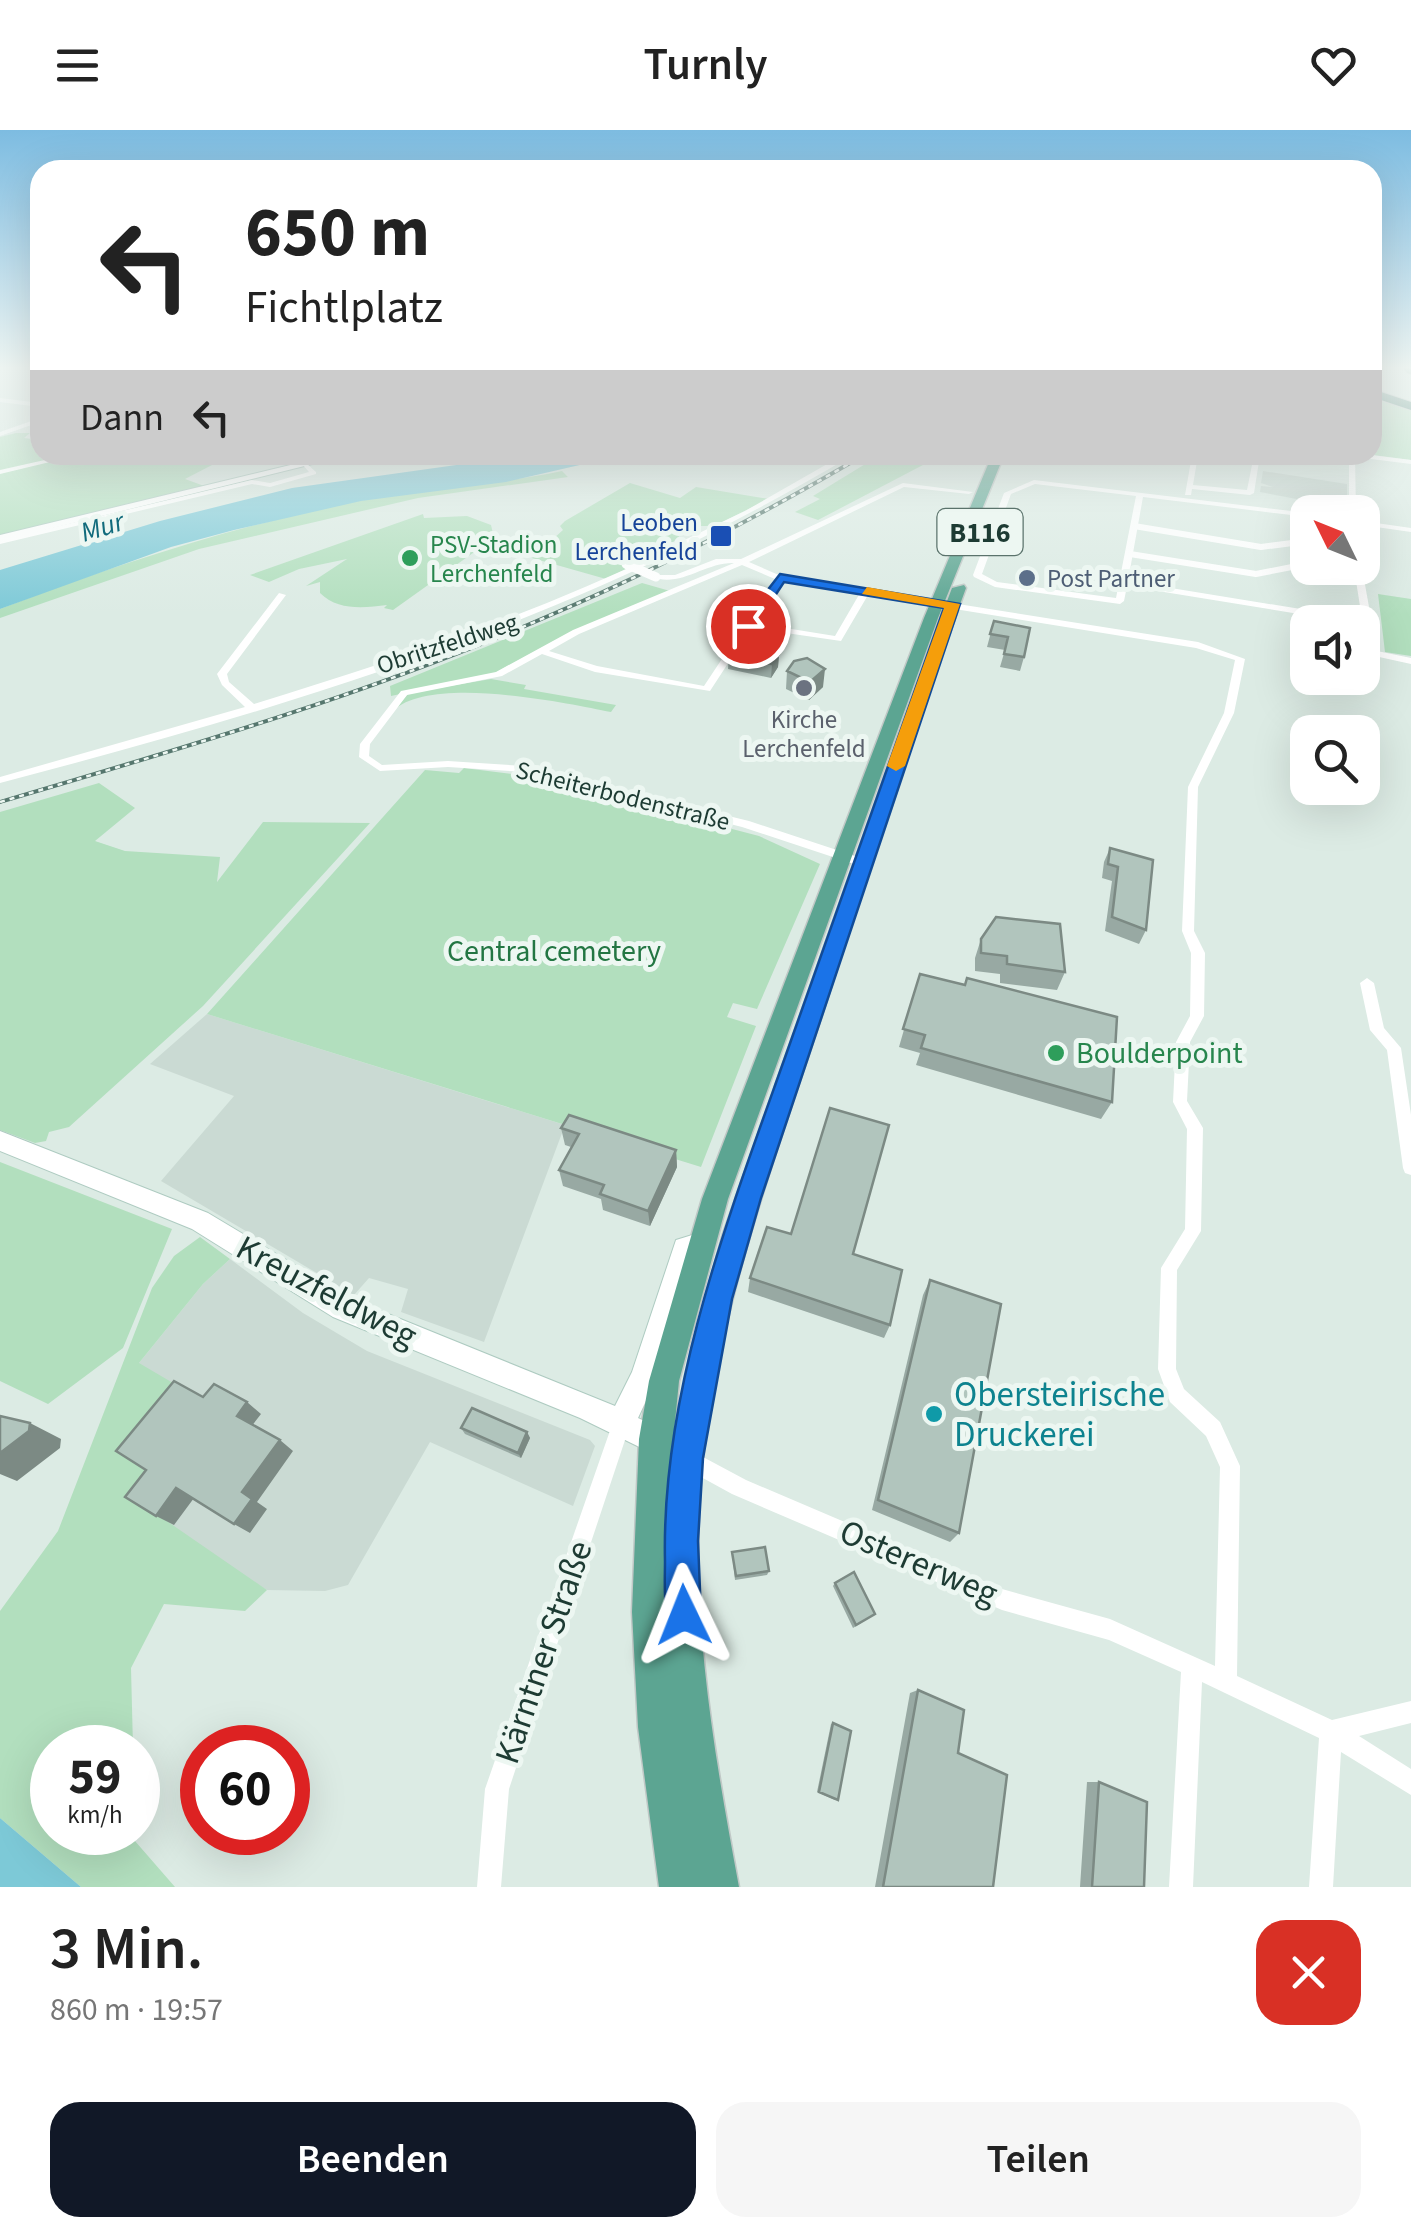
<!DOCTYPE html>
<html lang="de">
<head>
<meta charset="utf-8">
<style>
  :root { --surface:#fff; --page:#f6f6f6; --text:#222; --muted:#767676; --accent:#111827 }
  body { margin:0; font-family:"Source Sans 3",sans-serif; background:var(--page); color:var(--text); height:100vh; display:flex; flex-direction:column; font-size:38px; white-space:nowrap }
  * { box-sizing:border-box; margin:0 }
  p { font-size:32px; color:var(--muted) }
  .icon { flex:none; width:55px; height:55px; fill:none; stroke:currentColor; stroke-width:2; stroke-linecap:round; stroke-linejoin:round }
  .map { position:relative; height:1757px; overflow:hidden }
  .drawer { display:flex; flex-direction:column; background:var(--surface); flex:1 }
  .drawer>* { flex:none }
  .guide { position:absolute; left:30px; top:30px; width:1352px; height:305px; border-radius:30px; box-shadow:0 10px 40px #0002; background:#fff; color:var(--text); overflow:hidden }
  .needle { width:65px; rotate:313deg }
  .buttons { position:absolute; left:1290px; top:365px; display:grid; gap:20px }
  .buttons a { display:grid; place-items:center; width:90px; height:90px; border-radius:20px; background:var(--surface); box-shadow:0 10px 40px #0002; font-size:50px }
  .speed { position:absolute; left:30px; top:1595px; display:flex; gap:20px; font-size:50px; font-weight:700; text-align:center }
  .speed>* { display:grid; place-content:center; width:130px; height:130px; border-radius:50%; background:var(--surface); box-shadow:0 10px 40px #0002; line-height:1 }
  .speed small { font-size:25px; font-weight:400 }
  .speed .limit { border:15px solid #d22; background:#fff; color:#111 }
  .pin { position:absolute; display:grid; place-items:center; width:85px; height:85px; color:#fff; margin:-42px; border:5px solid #fff; border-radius:50%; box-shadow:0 2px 10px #0007 }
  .me { position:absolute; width:110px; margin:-55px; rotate:358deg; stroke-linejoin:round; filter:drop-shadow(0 0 8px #0008) }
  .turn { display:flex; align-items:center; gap:35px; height:210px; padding:0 50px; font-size:45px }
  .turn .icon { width:130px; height:130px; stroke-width:2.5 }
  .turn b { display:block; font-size:70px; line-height:85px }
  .then { display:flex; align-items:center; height:95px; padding:0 50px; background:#0003; gap:20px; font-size:38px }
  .round { display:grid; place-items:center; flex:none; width:105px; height:105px; border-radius:30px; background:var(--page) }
  .summary { display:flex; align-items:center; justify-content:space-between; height:170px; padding:0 50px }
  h1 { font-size:60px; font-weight:600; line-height:75px }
  .button { display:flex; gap:20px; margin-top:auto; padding:20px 50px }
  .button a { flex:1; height:115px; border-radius:30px; background:var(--accent); color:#fff; font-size:40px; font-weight:600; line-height:115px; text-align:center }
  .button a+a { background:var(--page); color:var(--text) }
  header { display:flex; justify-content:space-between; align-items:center; height:130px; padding:0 50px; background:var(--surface); font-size:45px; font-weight:600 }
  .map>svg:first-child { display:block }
  .built { fill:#cadad3 }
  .green { fill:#b2dfbe }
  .water { fill:#7dc9d7 }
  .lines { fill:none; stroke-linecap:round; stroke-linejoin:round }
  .secondary-casing { stroke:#aecbc1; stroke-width:2 }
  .primary-casing { stroke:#c0c8c6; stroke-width:3 }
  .motorway-casing { stroke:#c0c8c6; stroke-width:2 }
  .pedestrian { stroke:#fff; stroke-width:6 }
  .minor { fill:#fff; fill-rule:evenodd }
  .secondary { fill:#fff; fill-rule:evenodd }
  .primary { fill:#5ca592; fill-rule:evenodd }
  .motorway { fill:#266a5c; fill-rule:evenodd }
  .rail-casing { stroke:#56776e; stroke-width:4 }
  .rail { stroke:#edf7f2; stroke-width:2.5; stroke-dasharray:5; stroke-linecap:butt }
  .minor-bridge { stroke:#fff; stroke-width:9 }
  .wall { fill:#98a9a3 }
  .shaded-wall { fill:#7c8a84 }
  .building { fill:#b1c5bd; stroke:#7c8a84; stroke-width:2.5 }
  .route { fill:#1a73e8; stroke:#114b97; stroke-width:2.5 }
  .slow { fill:#f59e0b }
  .transit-dot { fill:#1a4fb4; stroke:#edf7f2; stroke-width:4 }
  .leisure-dot { fill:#2e9e5b; stroke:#edf7f2; stroke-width:4 }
  .service-dot { fill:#5c6f8a; stroke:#edf7f2; stroke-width:4 }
  .worship-dot { fill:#6b7280; stroke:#edf7f2; stroke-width:4 }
  .culture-dot { fill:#0f9aa8; stroke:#edf7f2; stroke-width:4 }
  .labels { text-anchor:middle; stroke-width:10; stroke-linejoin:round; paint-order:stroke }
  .far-transit-label { font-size:25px; fill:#164399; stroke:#edf7f2; text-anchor:end }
  .far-leisure-label { font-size:25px; fill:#27864d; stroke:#edf7f2; text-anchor:start }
  .far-service-label { font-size:25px; fill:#4e5e75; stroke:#edf7f2; text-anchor:start }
  .far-street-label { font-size:25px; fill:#1d3b33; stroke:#edf7f2 }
  .far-worship-label { font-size:25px; fill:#5b616d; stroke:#edf7f2 }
  .far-water-label { font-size:28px; font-style:italic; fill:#116b7c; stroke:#edf7f2 }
  .shield { fill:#edf7f2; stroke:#5b736c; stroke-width:2.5 }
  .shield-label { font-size:28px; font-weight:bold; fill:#1d3b33 }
  .park-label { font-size:30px; fill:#237643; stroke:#edf7f2 }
  .leisure-label { font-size:30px; fill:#27864d; stroke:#edf7f2; text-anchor:start }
  .near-street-label { font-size:35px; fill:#1d3b33; stroke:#edf7f2 }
  .near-culture-label { font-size:35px; fill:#0d838f; stroke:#edf7f2; text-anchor:start }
</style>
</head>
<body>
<header><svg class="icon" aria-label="menu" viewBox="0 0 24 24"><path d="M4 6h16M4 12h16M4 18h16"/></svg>Turnly<svg class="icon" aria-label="heart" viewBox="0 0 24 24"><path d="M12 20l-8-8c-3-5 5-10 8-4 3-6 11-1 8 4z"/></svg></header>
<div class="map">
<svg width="1411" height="1757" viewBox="0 0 1411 1757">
  <rect width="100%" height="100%" fill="#dcebe4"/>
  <path class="built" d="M1263 341 1347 354V382H1318V373L1260 362 1261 356 1273 357 1261 353Z
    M207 884 565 995 484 1212 401 1182 408 1159 369 1148 354 1165 161 1051 234 966 150 934Z
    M230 1129 303 1183 367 1221 590 1310 595 1316 573 1376 430 1312 348 1455 325 1461 267 1460 226 1435 144 1376 139 1233 203 1154Z"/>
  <path class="green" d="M1372 265 1411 280V330L1373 325Z
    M16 303H30L24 308 40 310V325H208L214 334 185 349 207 357 0 406V307Z
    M880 325H942L818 390 795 382 820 369 813 366Z
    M562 341 568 347 418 368 199 419 0 488V479C117 434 235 396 358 371 426 358 495 355 562 341Z
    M630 353 680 368 696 357 769 369 714 396H690L671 414 642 412 621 418 615 428 628 438 606 449 532 428 563 400 560 396 565 391Z
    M423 384 424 388 467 386 491 395 494 408 393 480 384 478 387 475C364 478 338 481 320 463V452L306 456 347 429 299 439 269 452 250 445Z
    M642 453 670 461 567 504 493 544 391 566 390 556Z
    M1378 464 1411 469V526L1385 522Z
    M491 549 526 555 524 559 616 575 611 582C562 572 430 545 393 581L409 563Z
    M464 638 529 646 759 706 820 734 757 879 733 873 727 887 756 896 701 1037 207 884 425 640 459 643Z
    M99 653 135 678 95 711 125 721 220 727 217 752 263 692 370 693 203 876 69 997 49 1002 46 1011 35 1013 0 1000V682Z
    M0 1032 172 1099 123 1218 48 1274 0 1251Z
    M200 1107 230 1129 203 1154 139 1233 190 1263 164 1350 145 1376 267 1460 245 1481 164 1474 131 1538 133 1617 52 1618V1702L128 1703 175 1757H81L0 1688V1481L58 1401 152 1158 174 1126Z"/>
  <path class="water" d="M528 325H623L506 352 361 371 234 400 171 417 0 479V440L160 391 292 358Z
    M0 1688 81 1757H0Z"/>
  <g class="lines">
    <g class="secondary-casing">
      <path id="secondary" d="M332 325H349L0 411V405Z
        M0 1001 208 1083 351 1169 615 1276 632 1242 676 1110 702 1102 711 1105 714 1113 711 1121 695 1127 657 1247 638 1288 674 1305 678 1315 674 1325 664 1329 580 1288 333 1187 192 1099 0 1021Z"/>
    </g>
    <g class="primary-casing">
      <path id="primary" d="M992 325H1004L938 488 728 1069 679 1251 670 1343 692 1216 723 1104 932 511 952 458 964 455 966 458C913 602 867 748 819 894 766 1053 706 1214 699 1383 694 1509 716 1634 739 1757H659L638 1597 632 1482 639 1309 649 1251 702 1069 924 488Z"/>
    </g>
    <g class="motorway-casing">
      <path id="motorway" d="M1372 239H1383L1372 242Z
        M1404 239H1411V244L1407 243Z
        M1372 259 1411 272V280L1372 267Z"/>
    </g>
    <path class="pedestrian" d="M1134 396 1261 417 1308 411
      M1130 424 1256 444 1297 436 1359 446"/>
    <path class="minor" d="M0 268 40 273V277L0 272Z
      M40 288V292L0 306V302Z
      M67 325H79L0 344V340Z
      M843 325H851C837 335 821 343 806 352 769 373 731 393 692 413 473 522 236 591 0 653V647L245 577 222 555 217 544 279 463 286 465 227 544 229 552 254 574C393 531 533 485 664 421L632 419 623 425 630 434 626 436 615 425 627 414 672 416 745 381Z
      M1192 325H1198L1193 355 1247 360 1254 325H1260L1254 363 1250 365 1192 359 1191 365H1185Z
      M1349 325H1371L1411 330V334L1355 327 1356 382H1349Z
      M306 333 316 342V344L270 357 252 354 0 414V410L252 350 270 353 309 342 303 335Z
      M1034 350 1308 383V387L1143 367 1128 451 1362 489 1354 438H1362L1377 521 1411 528V534L1370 525 1362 492H1348L1127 456 1124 471 1120 474 995 457 974 447 973 445 1004 363ZM1035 354 1136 366 1116 468 997 452 982 444 1011 364Z
      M903 353 973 362 969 364 904 357 749 432 781 446 1198 512 1245 529 1234 583 1198 657 1194 801 1205 823 1204 886 1190 912 1187 971 1203 998 1201 1101 1177 1140 1176 1239 1184 1259 1220 1292 1240 1336 1237 1546 1332 1590 1411 1571V1593L1359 1606 1411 1639V1665L1341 1622 1333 1757H1309L1319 1608 1202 1552 1193 1757H1169L1181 1542 1109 1510 1002 1480 732 1364 681 1336 678 1329 681 1322 688 1319 746 1350 1002 1459 1110 1489 1215 1536 1220 1337 1206 1306 1170 1272 1158 1239 1161 1138 1185 1099 1187 999 1173 972 1176 912 1190 886 1191 823 1182 801 1188 657 1224 583 1235 530 1196 518 868 465 841 511 751 498 710 561 595 542 542 524 502 546 407 565 370 614 369 626 382 635 448 631 524 636 749 691 867 730 869 733 863 737 742 697 524 642 448 637 380 641 359 627 360 614 401 561 496 542 573 500 734 433C705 432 681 458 652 447L653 445H675L716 429H741ZM742 435 775 449 704 556 597 536 549 521 579 504ZM782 451 860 463 835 506 755 493Z
      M1362 391 1411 398V402L1362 395Z
      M1367 848 1374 853 1384 898 1401 918 1411 985V1045L1405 1043 1403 1038 1387 920 1370 900 1360 853Z
      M622 1283 629 1285 631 1292 509 1659 501 1757H477L485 1659 613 1292 615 1285Z"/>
    <use href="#secondary" class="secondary"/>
    <use href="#primary" class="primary"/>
    <use href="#motorway" class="motorway"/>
    <g class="rail-casing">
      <path id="rail" d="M0 672C187 617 375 562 553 484 661 438 763 384 864 325"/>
    </g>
    <use href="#rail" class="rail"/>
    <path class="minor-bridge" d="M626 434 656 447"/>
  </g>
  <path class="wall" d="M953 325H975L972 332 953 329Z
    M994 491 1024 527 1020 541 1000 537 1005 520 987 517Z
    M779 524 778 537 771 548 728 539 729 526Z
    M787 541 823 557 809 570 786 559Z
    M1110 718 1146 800 1139 814 1105 801 1112 751 1102 748 1104 732Z
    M981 809 1065 842 1057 860 1000 853V844L975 841V828Z
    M920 844 1112 972 1101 989 916 935 920 923 899 917Z
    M561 998 676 1020 677 1037 650 1096 603 1080 601 1069 563 1056 559 1040 571 1017 565 1015Z
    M853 1124 890 1195 884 1208 748 1162 750 1148Z
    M930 1150 959 1403 950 1412 872 1380 923 1165Z
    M461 1298 527 1302 530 1308 521 1328 465 1304Z
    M732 1422 769 1441 767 1445 735 1450Z
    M835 1453 875 1484 853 1498 833 1456Z
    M918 1560 958 1623 993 1757H875L910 1563Z
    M833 1593 835 1670 817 1662 831 1594Z
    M1087 1652H1099L1144 1757H1080Z"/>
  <path class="shaded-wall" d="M779 524 778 537 771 548 772 534Z
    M825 539 823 557 809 570 810 552Z
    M676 1020 677 1037 650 1096 648 1081Z
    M247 1272 261 1284 251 1297 237 1286Z
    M30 1293 61 1309 60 1318 17 1351 0 1344V1323Z
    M527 1302 530 1308 521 1328 518 1323Z
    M280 1310 293 1321 257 1372 267 1379 250 1403 234 1394 242 1362Z
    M176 1358 194 1368 174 1395 156 1386Z"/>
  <path class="building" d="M994 491 1030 498 1024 527 1004 524 1008 507 990 504Z
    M736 516 779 524 772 534 729 526Z
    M807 528 825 539 810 552 787 541 794 531Z
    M1110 718 1153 730 1146 800 1112 787 1118 737 1108 734Z
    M996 787 1060 794 1065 842 1007 834V826L981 823V809Z
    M920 844 965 855 967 848 1117 887 1112 972 921 918 925 905 903 899Z
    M830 978 889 995 853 1124 902 1140 890 1195 750 1148 767 1097 791 1104Z
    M569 985 676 1020 648 1081 600 1064 604 1055 559 1040 579 1004 561 998Z
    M930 1150 1001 1174 959 1403 878 1370Z
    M174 1251 203 1267 214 1254 247 1272 237 1286 280 1310 242 1362 252 1369 234 1394 176 1358 156 1386 125 1367 146 1340 116 1321Z
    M472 1278 527 1302 518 1323 461 1298Z
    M0 1286 30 1293 29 1301 0 1323Z
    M765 1417 769 1441 736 1446 732 1422Z
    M854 1442 875 1484 856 1495 835 1453Z
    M918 1560 964 1580 958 1623 1007 1645 993 1757H883Z
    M833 1593 851 1601 838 1670 819 1662Z
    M1099 1652 1147 1672 1144 1757H1092Z"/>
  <linearGradient id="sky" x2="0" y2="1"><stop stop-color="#7dbce1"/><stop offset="0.49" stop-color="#eff6f3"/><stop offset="1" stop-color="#eff6f3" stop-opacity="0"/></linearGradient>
  <rect width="1411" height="485" fill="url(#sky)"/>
  <path class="route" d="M780 444 960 474 761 1068 732 1169 703 1328 698 1411 701 1485 696 1497 684 1503 671 1497C663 1477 665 1453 665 1431 661 1258 731 1080 788 919 840 772 892 625 944 478L784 452 753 499H743L740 496Z"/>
  <path class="slow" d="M867 457 960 474 905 636 896 641 887 636 944 478 862 464Z"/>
  <rect class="transit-dot" x="709" y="394" width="24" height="24" rx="5"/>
  <g class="leisure-dot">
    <circle cx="410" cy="428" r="10"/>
    <circle cx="1056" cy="923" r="10"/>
  </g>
  <circle class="service-dot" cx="1027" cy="448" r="10"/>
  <circle class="worship-dot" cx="804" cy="558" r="10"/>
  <circle class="culture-dot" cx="934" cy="1284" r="10"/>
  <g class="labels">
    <g class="far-transit-label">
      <text x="698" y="401">Leoben<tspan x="698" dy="29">Lerchenfeld</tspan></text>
    </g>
    <g class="far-leisure-label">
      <text x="430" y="423">PSV-Stadion<tspan x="430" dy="29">Lerchenfeld</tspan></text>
    </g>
    <g class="far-service-label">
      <text x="1047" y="457">Post Partner</text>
    </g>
    <g class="far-street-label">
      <text transform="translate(447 513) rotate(-18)" y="9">Obritzfeldweg</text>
      <text transform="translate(623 665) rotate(14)" y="9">Scheiterbodenstraße</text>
    </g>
    <g class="far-worship-label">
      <text x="804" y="598">Kirche<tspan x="804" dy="29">Lerchenfeld</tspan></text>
    </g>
    <g class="far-water-label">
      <text transform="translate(102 396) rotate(-17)" y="10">Mur</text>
    </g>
    <rect class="shield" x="937.5" y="379" width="85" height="46" rx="8"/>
    <g class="shield-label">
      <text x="980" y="412">B116</text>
    </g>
    <g class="park-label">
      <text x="554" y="831">Central cemetery</text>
    </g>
    <g class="leisure-label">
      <text x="1076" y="933">Boulderpoint</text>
    </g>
    <g class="near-street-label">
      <text transform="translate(327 1161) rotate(28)" y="12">Kreuzfeldweg</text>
      <text transform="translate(919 1432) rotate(23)" y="12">Ostererweg</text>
      <text transform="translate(543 1522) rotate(-71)" y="12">Kärntner Straße</text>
    </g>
    <g class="near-culture-label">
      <text x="954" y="1276">Obersteirische<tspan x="954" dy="40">Druckerei</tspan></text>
    </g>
  </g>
</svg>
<div class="buttons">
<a><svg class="needle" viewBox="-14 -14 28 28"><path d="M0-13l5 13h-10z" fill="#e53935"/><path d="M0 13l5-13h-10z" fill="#767676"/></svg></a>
<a><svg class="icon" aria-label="sound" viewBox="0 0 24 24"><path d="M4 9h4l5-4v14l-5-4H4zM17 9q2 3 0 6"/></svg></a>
<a><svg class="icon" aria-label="search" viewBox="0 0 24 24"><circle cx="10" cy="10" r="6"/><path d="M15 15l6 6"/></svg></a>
</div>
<div class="speed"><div>59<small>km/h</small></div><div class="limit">60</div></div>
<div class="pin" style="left:748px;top:496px;background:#d93025"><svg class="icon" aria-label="arrive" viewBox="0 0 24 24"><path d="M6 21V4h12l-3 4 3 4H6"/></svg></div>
<svg class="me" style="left:684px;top:1485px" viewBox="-20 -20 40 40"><path d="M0-17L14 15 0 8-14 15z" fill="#1a73e8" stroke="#fff" stroke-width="4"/></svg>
<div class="guide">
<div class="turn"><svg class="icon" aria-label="left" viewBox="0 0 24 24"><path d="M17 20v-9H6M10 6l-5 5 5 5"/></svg><div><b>650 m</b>Fichtlplatz</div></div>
<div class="then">Dann<svg class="icon" aria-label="left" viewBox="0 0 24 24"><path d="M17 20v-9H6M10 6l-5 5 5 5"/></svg></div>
</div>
</div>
<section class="drawer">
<div class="summary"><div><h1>3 Min.</h1><p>860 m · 19:57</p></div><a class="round" style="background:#d93025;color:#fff"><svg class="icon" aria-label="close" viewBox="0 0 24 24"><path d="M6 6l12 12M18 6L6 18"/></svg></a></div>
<div class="button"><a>Beenden</a><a>Teilen</a></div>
</section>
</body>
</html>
